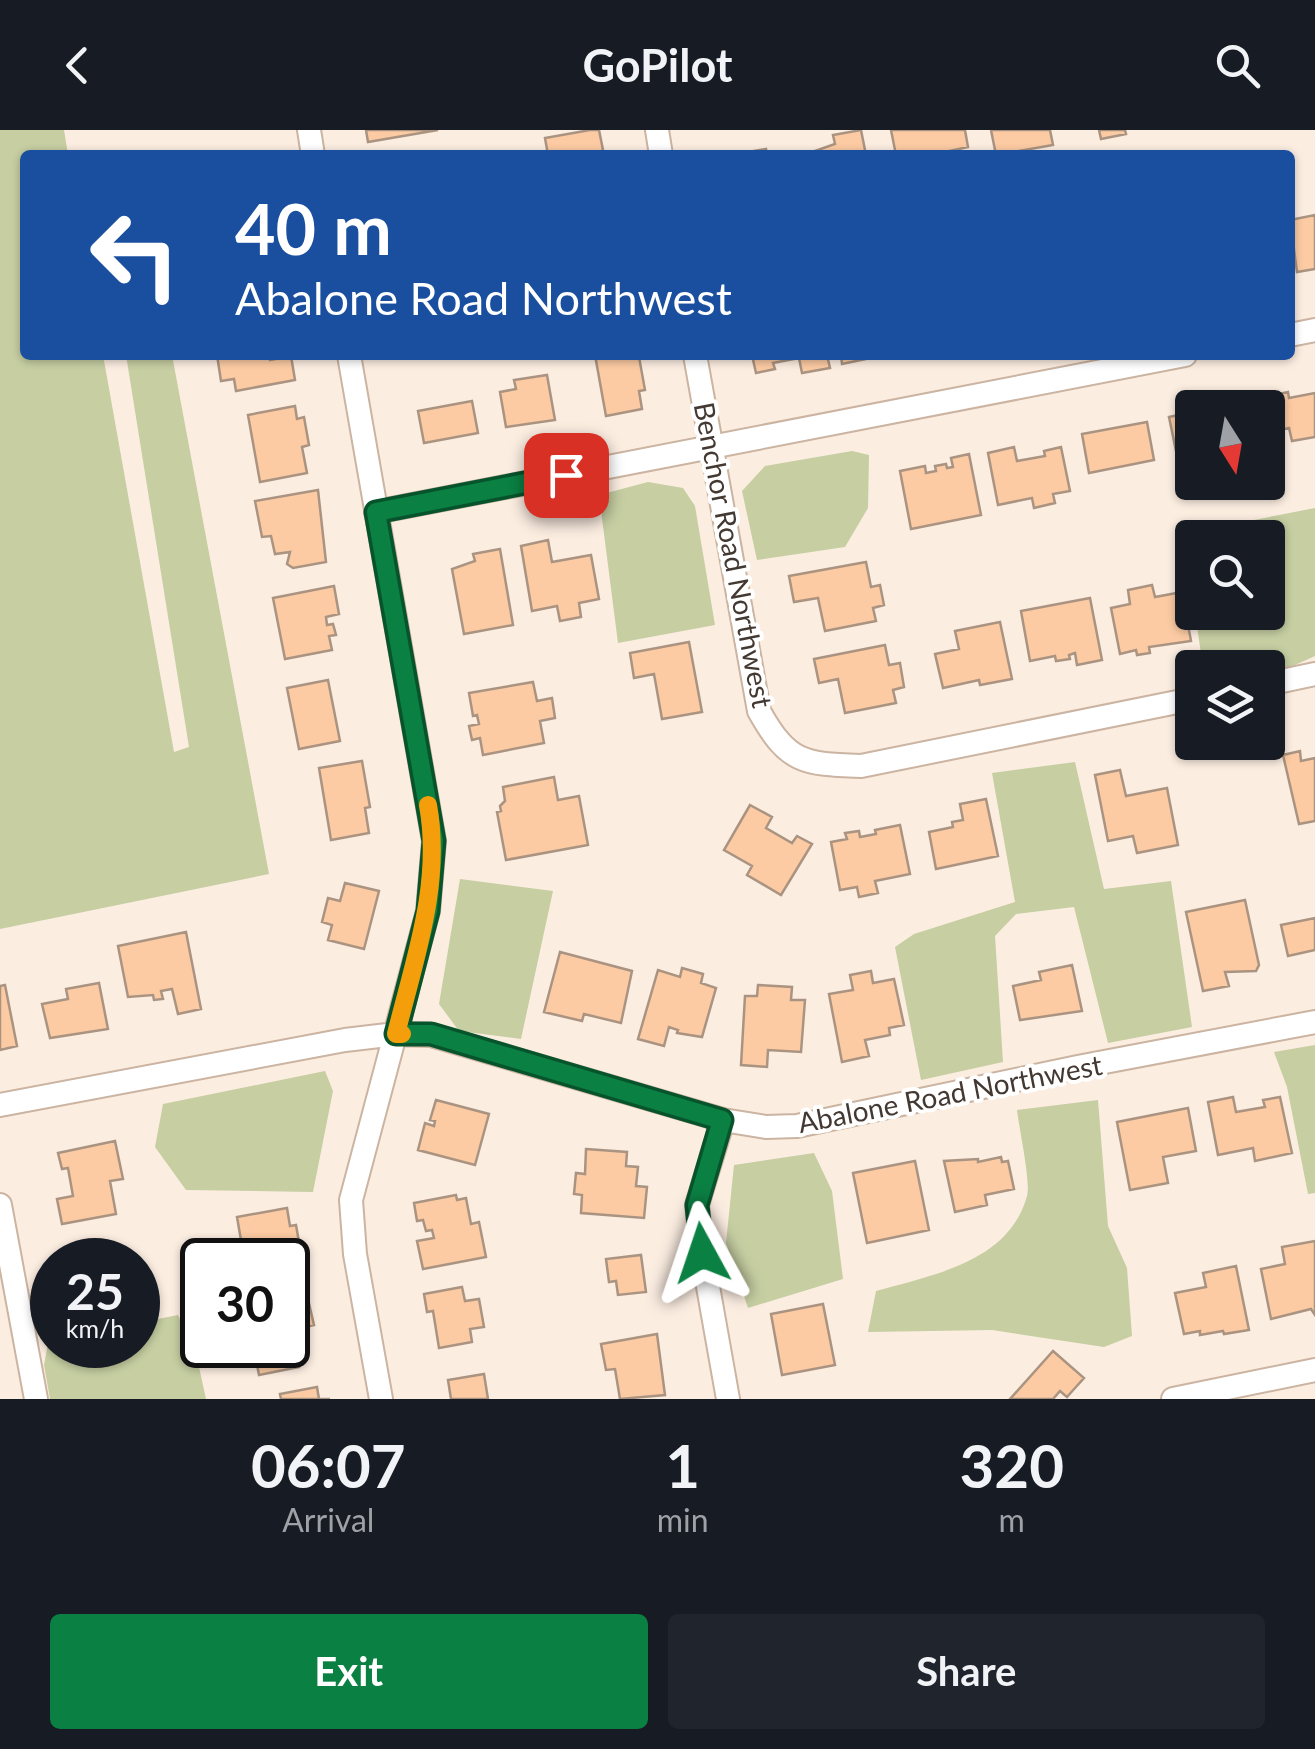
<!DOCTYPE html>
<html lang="en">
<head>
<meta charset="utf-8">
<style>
  :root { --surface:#171b24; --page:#20242c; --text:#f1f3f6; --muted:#9ea1a6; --accent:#0b8043 }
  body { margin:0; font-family:Lato,sans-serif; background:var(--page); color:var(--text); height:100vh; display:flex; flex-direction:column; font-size:38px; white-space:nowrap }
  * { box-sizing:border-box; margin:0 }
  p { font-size:32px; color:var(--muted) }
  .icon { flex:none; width:55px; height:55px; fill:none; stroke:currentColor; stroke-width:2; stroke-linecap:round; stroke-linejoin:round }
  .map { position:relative; height:1269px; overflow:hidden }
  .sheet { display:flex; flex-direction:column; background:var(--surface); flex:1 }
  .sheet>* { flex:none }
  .hud { position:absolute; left:20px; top:20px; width:1275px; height:210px; border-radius:10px; box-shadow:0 2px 8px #0004; background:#1a4fa0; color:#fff; overflow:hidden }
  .needle { width:65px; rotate:169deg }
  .tools { position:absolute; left:1175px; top:260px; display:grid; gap:20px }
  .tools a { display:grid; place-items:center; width:110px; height:110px; border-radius:10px; background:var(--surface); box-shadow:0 2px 8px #0004; font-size:50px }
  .speed { position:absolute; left:30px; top:1108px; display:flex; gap:20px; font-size:50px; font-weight:700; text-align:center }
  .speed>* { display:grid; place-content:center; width:130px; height:130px; border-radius:50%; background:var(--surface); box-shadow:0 2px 8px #0004; line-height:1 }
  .speed small { font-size:25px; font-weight:400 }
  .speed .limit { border:5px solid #111; border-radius:15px; background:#fff; color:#111 }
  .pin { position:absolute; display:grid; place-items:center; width:85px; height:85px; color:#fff; margin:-42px; border-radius:20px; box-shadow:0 5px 15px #0006 }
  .me { position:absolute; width:110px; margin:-55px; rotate:355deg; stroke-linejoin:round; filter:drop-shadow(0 0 8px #0008) }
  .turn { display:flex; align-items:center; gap:35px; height:210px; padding:0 50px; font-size:45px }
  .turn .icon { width:130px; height:130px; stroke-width:2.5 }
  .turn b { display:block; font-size:70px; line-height:85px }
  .eta { display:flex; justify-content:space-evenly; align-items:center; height:170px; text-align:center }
  .eta b { font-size:60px; font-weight:700; line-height:70px }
  .action { display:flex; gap:20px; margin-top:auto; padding:20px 50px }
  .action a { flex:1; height:115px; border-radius:10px; background:var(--accent); color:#fff; font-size:40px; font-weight:700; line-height:115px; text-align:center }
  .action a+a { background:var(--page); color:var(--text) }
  header { display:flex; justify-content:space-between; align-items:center; height:130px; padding:0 50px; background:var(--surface); font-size:45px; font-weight:700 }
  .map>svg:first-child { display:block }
  .green { fill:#c6cea2 }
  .building { fill:#fccba3; stroke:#aa9481; stroke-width:2.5 }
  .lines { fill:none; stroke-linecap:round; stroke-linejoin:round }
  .street-casing { stroke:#cbb4a1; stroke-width:26 }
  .street { stroke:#fff; stroke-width:22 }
  .route-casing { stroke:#07532c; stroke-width:25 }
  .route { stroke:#0b8043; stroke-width:18 }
  .slow { stroke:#f59e0b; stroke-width:18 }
  .labels { text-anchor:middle; stroke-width:8; stroke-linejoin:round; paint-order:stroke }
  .street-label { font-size:28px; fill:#433932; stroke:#fff }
</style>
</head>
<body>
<header><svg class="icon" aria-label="back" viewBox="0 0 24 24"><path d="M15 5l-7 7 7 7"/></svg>GoPilot<svg class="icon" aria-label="search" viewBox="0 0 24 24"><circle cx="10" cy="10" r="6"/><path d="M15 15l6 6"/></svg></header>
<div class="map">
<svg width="1315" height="1269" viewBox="0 0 1315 1269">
  <rect width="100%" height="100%" fill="#fcede1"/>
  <path class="green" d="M0 0H64L68 25H25V225H103L174 622 189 617 126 225H172L269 744 0 799Z
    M852 321 869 325 868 378 845 417 757 430 742 361 765 336Z
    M648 352 683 358 695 376 715 495 618 513 599 365Z
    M1315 378V526L1284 540 1268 542V538L1203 537 1195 483 1268 482V408H1192V468L1183 404Z
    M1075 632 1104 759 1171 751 1192 897 1108 913 1074 777 1016 784 995 806 1003 932 921 950 895 817 914 804 1015 772 992 643Z
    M460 749 553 761 521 909 459 901 439 874Z
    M1315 915V1063L1308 1064 1287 957 1274 922Z
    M325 941 333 961 313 1062 186 1060 155 1017 163 974Z
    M1098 970 1108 1096 1127 1138 1132 1206 1104 1217 992 1200 868 1202 876 1161C933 1145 1009 1132 1027 1066 1031 1052 1019 998 1017 980Z
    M814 1023 832 1061 843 1149 748 1178 726 1113 734 1035Z
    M178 1185 196 1223 206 1269H50L44 1235 49 1208H52V1215H138V1193Z"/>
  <path class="building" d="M366 0H438L368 12Z
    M590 0H599L604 25H548L545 8Z
    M861 0 866 25H813L812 22 835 14 833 5Z
    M891 0H965L968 17 931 25H896Z
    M991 0H1050L1053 15 996 25Z
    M1099 0H1125L1126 4 1101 9Z
    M766 19 767 25H730Z
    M1315 85V139L1297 142 1290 90Z
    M217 225H269L270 230 291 226 295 250 236 261 234 249 221 251Z
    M595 225 639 227 645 260 639 261 642 279 606 286Z
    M752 225H827L830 238 802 243 799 228 773 233 775 239 756 243Z
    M841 225H885L842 234Z
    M547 245 555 290 506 297 500 262 516 259 514 250Z
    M1288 262 1289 268 1315 263V307L1292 311 1289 298 1271 302 1264 267Z
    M472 271 478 303 424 313 418 281Z
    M295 276 297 289 304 287 309 315 302 317 307 343 260 352 248 285Z
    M1192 282V318L1176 321 1169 287Z
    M1147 292 1154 330 1089 343 1082 304Z
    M1014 317 1017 331 1045 326 1044 321 1061 317 1070 361 1053 364 1055 373 1034 378 1032 368 998 375 988 323Z
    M969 324 981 385 911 399 900 341 925 336 926 343 936 341 935 336 946 334 947 338 953 337 951 328Z
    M318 360 326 432 293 438 287 434 290 422 275 424 271 406 262 407 255 371Z
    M548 410 552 432 591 425 599 469 579 473 581 487 560 491 557 476 532 481 521 416Z
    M500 419 513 495 464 504 452 439 475 431 473 424Z
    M866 432 871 457 880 455 884 475 873 478 876 491 825 501 818 468 794 472 789 446Z
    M1152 455 1155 467 1182 462 1191 511 1149 517 1150 523 1137 525 1136 520 1120 524 1111 478 1130 474 1128 460Z
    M334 456 339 484 326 487 327 495 333 494 336 505 329 506 332 520 285 529 273 468Z
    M1090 468 1102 530 1077 535 1075 523 1069 525 1070 529 1056 531 1055 526 1030 531 1021 481Z
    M1000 492 1012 549 980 555 979 550 943 558 935 524 959 519 955 501Z
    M689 512 702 582 662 589 654 544 634 548 630 523Z
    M885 515 889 535 900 533 904 557 893 560 896 573 845 583 838 549 819 553 814 529Z
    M328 550 340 611 299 619 287 558Z
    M533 552 537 571 552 568 555 588 540 591 544 613 483 625 480 608 472 610 469 596 479 594 477 585 473 586 469 563Z
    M1300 621 1301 631 1315 628V691L1299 694 1283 625Z
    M362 631 370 677 365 678 369 703 331 710 319 638Z
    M1120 640 1126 666 1167 658 1178 715 1137 723 1133 706 1108 711 1095 645Z
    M554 647 558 670 579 666 588 715 506 730 497 682 501 681 500 676 505 671 503 657Z
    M986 669 998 726 936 739 929 702 953 697 952 692 963 690 960 674Z
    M750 675 772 687 766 698 792 713 797 706 812 714 781 765 747 745 752 736 724 720Z
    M900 695 910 744 875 751 878 763 859 767 857 757 840 760 831 712 847 709 845 703 859 701 860 707 876 704 875 700Z
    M345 753 379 761 364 819 328 810 332 795 322 792 328 768 340 771Z
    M1245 770 1259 835 1256 841 1225 842 1229 856 1203 861 1186 782Z
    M1315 788V820L1288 826 1281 795Z
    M186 802 201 879 178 884 172 859 161 861 163 869 154 870 153 865 128 867 118 816Z
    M560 822 632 841 621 893 584 884 582 891 544 882Z
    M1072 835 1082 881 1020 890 1013 856 1041 850 1039 842Z
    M682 838 703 844 701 853 716 858 702 907 677 903 678 900 669 897 664 916 638 909 658 840 680 847Z
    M871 841 873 853 894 849 904 895 889 898 890 905 865 910 869 926 842 932 829 864 853 860 850 845Z
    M99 853 108 899 50 908 42 874 68 869 66 859Z
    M5 855 17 916 0 920V856Z
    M758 855 792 857 791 870H805L801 922 768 920 767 937 741 935 745 866H757Z
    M1233 967 1236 982 1265 977 1263 970 1280 967 1292 1023 1255 1031 1253 1018 1218 1025 1208 972Z
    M436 970 489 984 475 1035 418 1020 425 993 434 996 435 991 430 990Z
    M1188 978 1196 1021 1163 1027 1168 1053 1130 1060 1117 992Z
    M115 1011 123 1049 110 1051 116 1084 62 1094 57 1069 73 1066 68 1038 62 1039 58 1023Z
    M586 1019 627 1022 626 1036 638 1037 636 1056 647 1057 644 1088 581 1083 582 1065 574 1064 576 1043 585 1044Z
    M1001 1027 1002 1032 1008 1031 1014 1059 985 1065 987 1075 955 1082 944 1031 978 1029V1032Z
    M915 1031 929 1100 867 1113 853 1043Z
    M456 1065 457 1070 466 1068 471 1094 479 1092 486 1127 423 1139 417 1111 434 1108 432 1100 426 1101 423 1090 417 1091 414 1073Z
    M287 1078 290 1096 296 1095 299 1112 292 1113 294 1124 302 1123 306 1149 288 1152V1130H232L230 1118 242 1116 237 1087Z
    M1315 1111V1185L1311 1179 1271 1189 1261 1139 1285 1134 1282 1117Z
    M105 1112 109 1130H77L74 1119Z
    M641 1125 646 1162 618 1165 616 1151 609 1152 606 1129Z
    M1236 1136 1249 1200 1224 1204 1223 1201 1200 1205V1201L1184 1204 1175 1163 1206 1157 1203 1143Z
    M462 1157 465 1171 479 1169 484 1197 470 1199 472 1212 439 1218 433 1181 427 1182 424 1164Z
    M308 1169 314 1195 295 1199 299 1237 259 1245 253 1215H288V1173Z
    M823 1174 835 1235 782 1245 771 1184Z
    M657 1204 665 1265 620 1269 615 1239 606 1240 601 1214Z
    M1053 1221 1084 1248 1075 1258 1067 1267 1060 1261 1053 1269H1010Z
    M484 1244 488 1269H451L448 1250Z
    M317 1257 319 1269H330H281L280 1264Z"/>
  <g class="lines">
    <g class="street-casing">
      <path id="street" d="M309 0 313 25
        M657 0 661 25
        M1290 205 1315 200
        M349 225 434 711 428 781 351 1070 355 1124 381 1269
        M695 225 759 581C788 633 803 634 861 636L1192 569
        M376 382 1185 225
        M1268 554 1315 544
        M0 975 345 910 396 904 431 905 723 990 766 997 797 996 1078 937 1315 892
        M723 990 697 1075 702 1123 728 1269
        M0 1075 36 1269
        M1173 1269 1315 1240"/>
    </g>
    <use href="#street" class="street"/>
  </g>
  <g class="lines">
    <g class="route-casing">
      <path id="route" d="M566 345 376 382 434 711 428 781 396 904H431L722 990 697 1075 702 1123"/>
    </g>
    <use href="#route" class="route"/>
    <path class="slow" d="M402 904H396C415 828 442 753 428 675"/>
  </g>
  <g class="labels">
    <g class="street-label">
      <text transform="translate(733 425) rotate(79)" y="10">Benchor Road Northwest</text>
      <text transform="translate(950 964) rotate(-11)" y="10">Abalone Road Northwest</text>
    </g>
  </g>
</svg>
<div class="tools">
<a><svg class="needle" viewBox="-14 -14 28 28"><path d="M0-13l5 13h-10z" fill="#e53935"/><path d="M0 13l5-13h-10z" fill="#9ea1a6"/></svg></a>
<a><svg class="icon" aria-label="search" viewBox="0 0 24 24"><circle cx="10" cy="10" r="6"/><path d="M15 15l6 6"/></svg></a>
<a><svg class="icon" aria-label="layers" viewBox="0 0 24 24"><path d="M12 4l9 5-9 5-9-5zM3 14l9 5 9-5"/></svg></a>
</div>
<div class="speed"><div>25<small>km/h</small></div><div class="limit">30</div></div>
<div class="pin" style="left:566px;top:345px;background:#d93025"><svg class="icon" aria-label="arrive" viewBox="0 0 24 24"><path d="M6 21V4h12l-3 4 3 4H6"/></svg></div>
<svg class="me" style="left:702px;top:1123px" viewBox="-20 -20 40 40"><path d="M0-17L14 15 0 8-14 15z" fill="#0b8043" stroke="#fff" stroke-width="4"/></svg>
<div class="hud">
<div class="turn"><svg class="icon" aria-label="left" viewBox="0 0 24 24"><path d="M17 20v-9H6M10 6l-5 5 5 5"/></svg><div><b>40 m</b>Abalone Road Northwest</div></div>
</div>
</div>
<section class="sheet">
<div class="eta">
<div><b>06:07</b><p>Arrival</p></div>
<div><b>1</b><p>min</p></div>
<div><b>320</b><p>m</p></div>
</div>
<div class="action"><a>Exit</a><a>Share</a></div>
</section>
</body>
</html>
